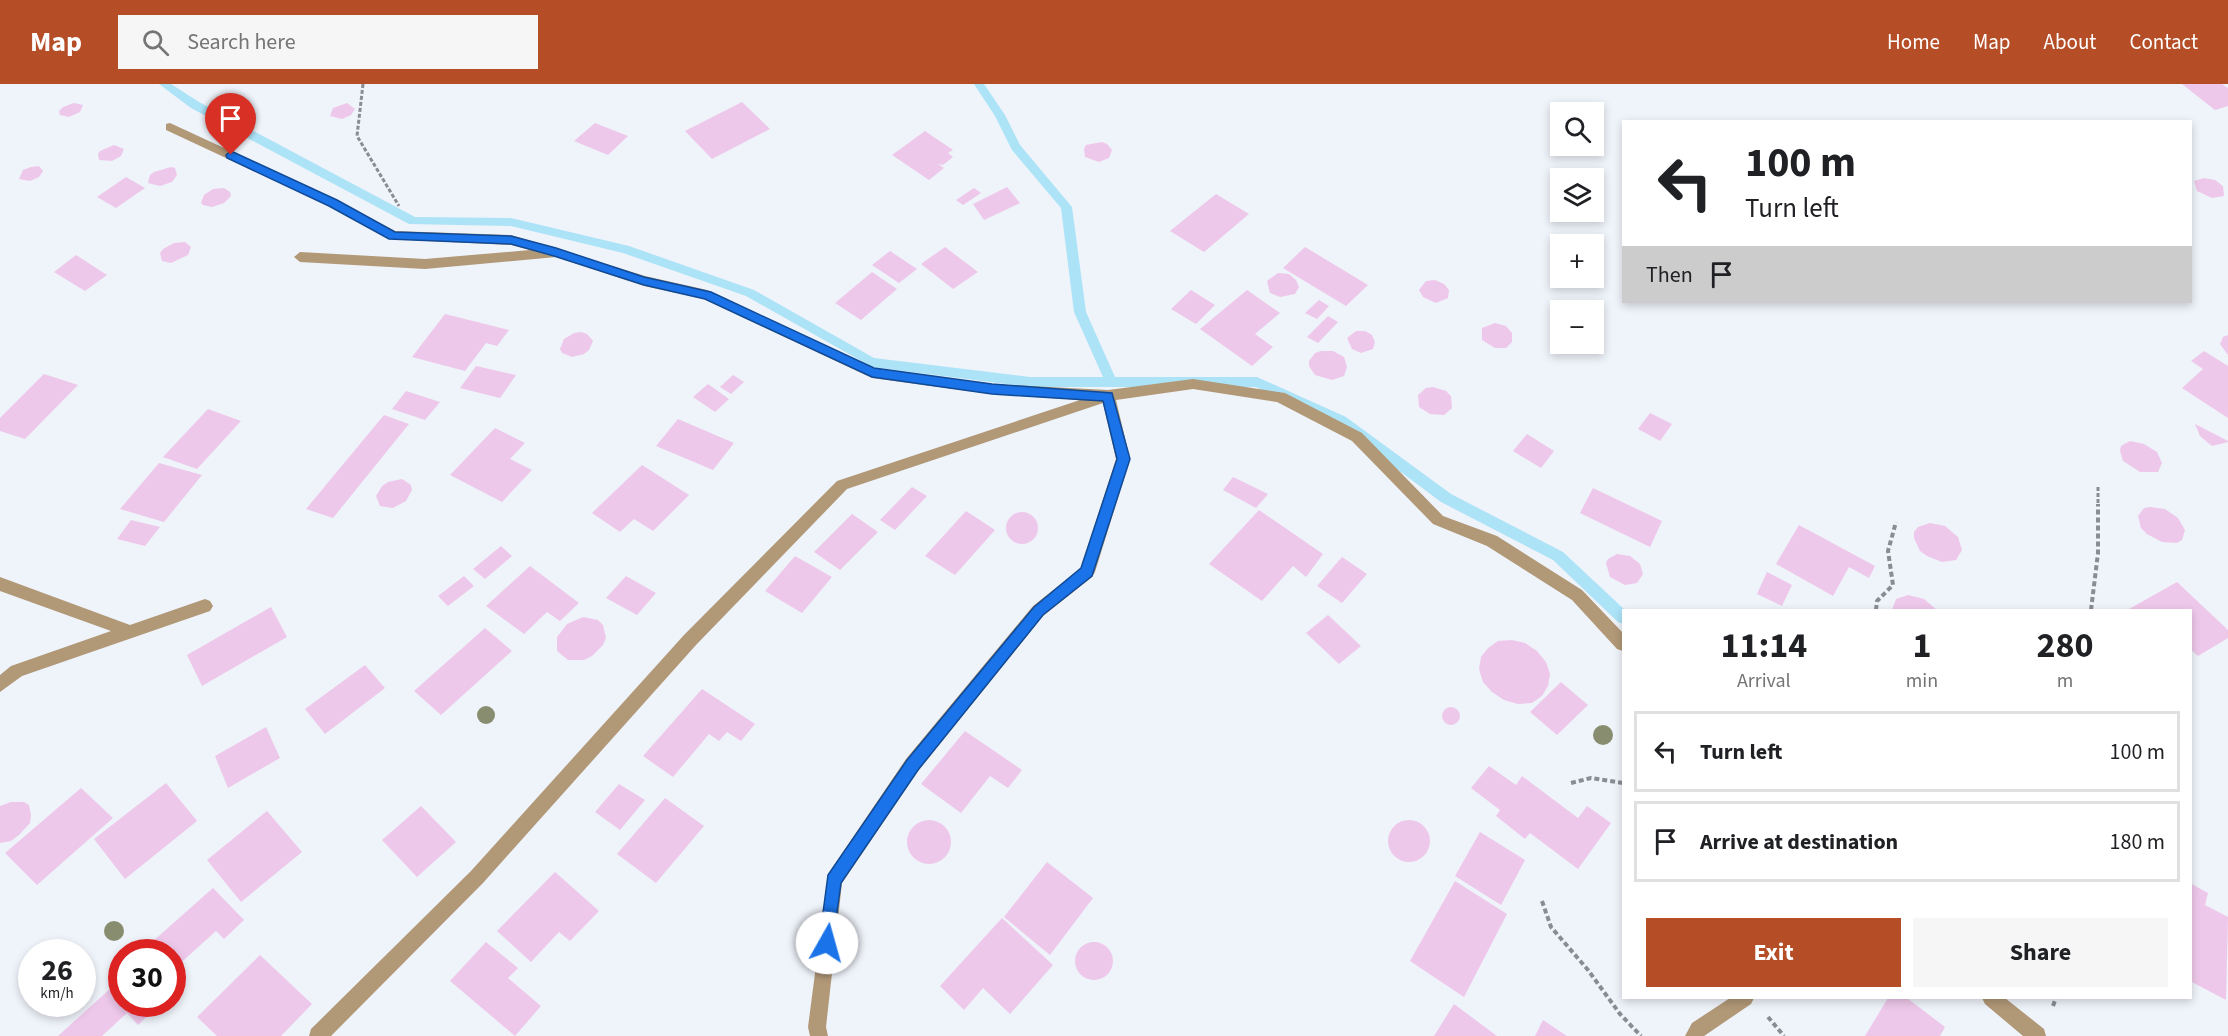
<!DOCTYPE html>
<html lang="en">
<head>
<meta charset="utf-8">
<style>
  :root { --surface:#fff; --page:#f6f6f6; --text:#202124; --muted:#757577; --line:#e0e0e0; --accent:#b54d27 }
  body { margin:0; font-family:"Source Sans 3",sans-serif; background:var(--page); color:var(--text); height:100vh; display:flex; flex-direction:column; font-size:22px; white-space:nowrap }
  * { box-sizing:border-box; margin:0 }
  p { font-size:20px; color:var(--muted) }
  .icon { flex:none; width:33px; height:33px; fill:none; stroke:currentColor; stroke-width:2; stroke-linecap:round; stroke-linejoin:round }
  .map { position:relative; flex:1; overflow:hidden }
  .side { position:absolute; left:1622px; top:525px; width:570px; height:390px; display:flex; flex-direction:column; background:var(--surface); border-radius:0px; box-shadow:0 3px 9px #0003 }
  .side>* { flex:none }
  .banner { position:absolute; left:1622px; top:36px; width:570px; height:183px; border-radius:0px; box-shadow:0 3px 9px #0003; background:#fff; color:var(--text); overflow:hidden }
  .fabs { position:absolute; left:1550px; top:18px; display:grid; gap:12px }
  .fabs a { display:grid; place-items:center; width:54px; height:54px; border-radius:0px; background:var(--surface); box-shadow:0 3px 9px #0003; font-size:30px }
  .speed { position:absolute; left:18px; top:855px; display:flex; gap:12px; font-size:30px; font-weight:700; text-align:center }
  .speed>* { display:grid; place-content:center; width:78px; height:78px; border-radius:50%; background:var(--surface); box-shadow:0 3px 9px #0003; line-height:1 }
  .speed small { font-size:15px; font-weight:400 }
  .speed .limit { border:9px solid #d22; background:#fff; color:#111 }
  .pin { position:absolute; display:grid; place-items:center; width:51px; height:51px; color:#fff; margin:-62px -26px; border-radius:50% 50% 50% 0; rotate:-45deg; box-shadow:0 0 6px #0007 }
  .pin .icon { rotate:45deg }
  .me { position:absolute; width:66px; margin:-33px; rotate:7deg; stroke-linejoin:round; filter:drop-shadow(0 0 4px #0008) }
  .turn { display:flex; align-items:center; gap:21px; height:126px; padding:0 24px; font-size:27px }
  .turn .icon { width:78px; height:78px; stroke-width:2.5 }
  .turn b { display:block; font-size:42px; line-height:51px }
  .then { display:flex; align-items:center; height:57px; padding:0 24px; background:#0003; gap:12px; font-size:22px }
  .eta { display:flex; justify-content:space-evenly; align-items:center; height:102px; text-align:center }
  .eta b { font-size:36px; font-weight:700; line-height:42px }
  .action { display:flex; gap:12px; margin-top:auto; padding:12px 24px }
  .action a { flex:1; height:69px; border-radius:0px; background:var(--accent); color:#fff; font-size:24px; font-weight:700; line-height:69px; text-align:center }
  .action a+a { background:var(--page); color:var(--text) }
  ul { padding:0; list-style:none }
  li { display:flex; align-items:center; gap:18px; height:81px; margin:0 12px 9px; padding:0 12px; border:3px solid var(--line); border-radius:0px }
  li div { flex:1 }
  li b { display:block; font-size:22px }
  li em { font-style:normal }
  header { display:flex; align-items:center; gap:36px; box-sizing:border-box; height:84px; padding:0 30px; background:var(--accent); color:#fff }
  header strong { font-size:28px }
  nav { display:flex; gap:33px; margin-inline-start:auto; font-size:21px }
  .search { width:420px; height:54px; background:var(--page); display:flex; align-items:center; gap:15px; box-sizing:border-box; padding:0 21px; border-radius:0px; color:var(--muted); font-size:22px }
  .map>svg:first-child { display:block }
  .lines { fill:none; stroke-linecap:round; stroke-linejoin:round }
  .stream { fill:#ace3f7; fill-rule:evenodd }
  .building { fill:#eec8ea }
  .path-far1 { stroke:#898c91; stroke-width:3; stroke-dasharray:4 2; stroke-linecap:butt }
  .path { stroke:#898c91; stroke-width:4; stroke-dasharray:5 3; stroke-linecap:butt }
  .minor { fill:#b19877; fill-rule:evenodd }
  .tree { fill:#898d70 }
  .route { fill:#1a73e8; stroke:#114b97; stroke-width:1.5 }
</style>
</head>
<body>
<header>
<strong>Map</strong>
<div class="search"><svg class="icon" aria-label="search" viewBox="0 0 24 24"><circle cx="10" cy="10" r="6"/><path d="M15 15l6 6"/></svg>Search here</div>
<nav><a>Home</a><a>Map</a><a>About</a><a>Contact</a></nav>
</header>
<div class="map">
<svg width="2228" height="952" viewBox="0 0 2228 952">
  <rect width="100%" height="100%" fill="#eff3fa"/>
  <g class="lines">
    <path class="stream" d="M159 0H171L199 18 415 133 511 134 629 162 754 206 874 274 1030 293H1103L1074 228 1061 124 1012 66 995 32 974 0H984L1005 31 1020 61 1072 123 1086 228 1115 293H1257L1346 333 1451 410 1563 468 1625 526 1623 540 1618 538 1553 476 1441 418 1338 341 1256 303H1030L872 283 746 212 623 169 511 142 409 140 191 24Z"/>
  </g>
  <path class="building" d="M2182 0H2222L2228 4V22L2215 26Z
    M742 18 770 45 712 75 685 47Z
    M74 19 83 21 80 28 69 33 60 31 59 27 63 23Z
    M347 19 355 25 351 31 342 35 330 32 333 24Z
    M595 39 628 52 608 71 574 57Z
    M925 47 953 66 948 69 953 73 943 81 938 80 944 84 929 96 892 71Z
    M1102 58 1107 60 1112 66 1109 74 1099 78 1085 73 1084 65 1086 61Z
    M114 61 124 65 121 72 112 77 99 76 98 70 100 67Z
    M39 82 43 87 39 93 30 97 19 95 23 86 31 83Z
    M171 83 175 84 177 91 172 98 160 102 148 99 150 91 154 88Z
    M126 93 145 104 116 124 97 113Z
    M2204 94 2215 96 2223 102 2224 112 2212 114 2197 107 2194 97Z
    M1007 103 1020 119 984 136 973 120Z
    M224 104 230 108 231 112 224 119 212 123 203 121 201 119 204 111 213 105Z
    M974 104 981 109 963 121 956 116Z
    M1216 110 1249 130 1204 168 1170 147Z
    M185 158 191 163 188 171 171 179 162 177 160 169 163 165 174 159Z
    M945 163 978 188 953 205 921 180Z
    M1305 163 1368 201 1346 222 1283 184Z
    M890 167 917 185 899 199 872 181Z
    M76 171 107 191 85 207 54 188Z
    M872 188 897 205 861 236 835 219Z
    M1278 189 1289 190 1296 196 1299 203 1295 210 1280 213 1270 209 1267 197Z
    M1435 196 1444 200 1449 206 1448 214 1436 219 1423 213 1419 206 1426 197Z
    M1191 206 1215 221 1196 240 1171 225Z
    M1247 206 1280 229 1255 250 1273 263 1252 282 1200 245Z
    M1319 216 1329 222 1317 235 1305 229Z
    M445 230 509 246 497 262 486 259 465 287 412 273Z
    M1328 232 1338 238 1318 259 1307 253Z
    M1495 239 1506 242 1512 249V258L1506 264H1495L1482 256V244Z
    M1356 247H1365L1372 251 1375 258 1373 265 1361 269 1352 265 1347 254Z
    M581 248 587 250 593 257 589 266 584 270 572 273 562 269 560 265 564 255 574 249Z
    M2228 251V271L2220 260 2223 253Z
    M1321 267H1333L1344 273 1347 283 1344 292 1332 296 1315 291 1309 282V277L1315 269Z
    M2204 267 2228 282V334L2182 304 2203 285 2191 277Z
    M476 282 516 291 500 314 460 304Z
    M44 290 78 301 25 355 0 347V334Z
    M733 291 744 298 731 310 720 303Z
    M708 300 729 315 715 328 693 313Z
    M1433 303 1446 307 1451 312 1452 324 1444 331 1430 330 1419 323 1418 311 1426 304Z
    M406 307 440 318 425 336 392 325Z
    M208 325 241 337 197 385 163 373Z
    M1650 329 1672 340 1660 357 1638 345Z
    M384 331 409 340 333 434 306 425Z
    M678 335 734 359 713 386 656 362Z
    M2195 340 2228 357V358L2212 362 2200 352Z
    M495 344 525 359 510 375 532 386 502 418 450 391Z
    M1527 350 1554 367 1541 384 1513 367Z
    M2130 357 2144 360 2157 368 2162 379 2158 388H2140L2123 377 2120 367 2121 362Z
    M159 379 202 391 164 438 120 425Z
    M642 381 689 411 653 447 634 435 620 448 592 429Z
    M1233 393 1268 410 1256 424 1223 406Z
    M402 395 411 401 412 406 406 417 393 424 380 422 376 412 382 402 388 398Z
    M912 403 927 412 895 446 880 436Z
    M1593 404 1662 437 1650 463 1580 429Z
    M2150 423 2165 425 2178 434 2185 446 2182 456 2177 459 2162 458 2147 450 2141 444 2138 432 2144 424Z
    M1259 426 1323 470 1306 493 1293 482 1262 517 1209 480Z
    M966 427 995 446 955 491 925 472Z
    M1006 444a16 16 0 1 1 32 0a16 16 0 1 1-32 0Z
    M852 430 878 448 840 486 814 468Z
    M131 436 160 443 145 462 117 455Z
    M1930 439 1945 442 1958 453 1962 466 1956 476 1942 478 1927 472 1920 467 1914 454V448L1918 443Z
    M1799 441 1875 482 1869 494 1849 483 1833 512 1776 480Z
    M501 462 512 472 485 495 473 485Z
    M1617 470 1630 472 1640 480 1643 490 1637 499 1625 501 1610 493 1606 479 1608 475Z
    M795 472 832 493 802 529 765 507Z
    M1342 473 1367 490 1342 519 1317 502Z
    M530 482 579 519 560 537 547 528 524 550 486 522Z
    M1767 488 1792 501 1782 522 1757 510Z
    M464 492 474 502 448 522 438 512Z
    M626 492 656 509 637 531 606 514Z
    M2177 498 2228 546V554L2198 572 2190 565V526L2129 525Z
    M1908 511 1924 515 1937 526H1892L1896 515Z
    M271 523 287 553 202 602 187 571Z
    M1328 531 1361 562 1339 580 1306 549Z
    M583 533 598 536 603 541 606 554 603 561 592 572 584 576H568L557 567V553L567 540Z
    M485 544 512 567 441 631 414 607Z
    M1512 556 1525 559 1537 567 1546 578 1550 590 1548 602 1542 612 1532 619 1518 620 1504 616 1492 608 1483 598 1479 585 1481 573 1488 564 1498 557Z
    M365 581 385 604 325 650 305 625Z
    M1561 598 1588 621 1557 651 1530 628Z
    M702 605 755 640 741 657 727 648 719 657 709 650 673 693 643 672Z
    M1442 632a9 9 0 1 1 18 0a9 9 0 1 1-18 0Z
    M266 643 280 674 228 704 215 672Z
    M965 647 1022 686 1008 704 990 692 961 729 921 700Z
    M1489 682 1516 701 1522 692 1578 734 1587 722 1611 739 1578 785 1530 749 1525 755 1496 732 1500 726 1471 704Z
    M166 699 197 737 125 795 94 755Z
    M619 700 645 716 620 746 595 728Z
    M81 704 113 734 37 801 5 769Z
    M665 714 704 742 656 799 617 770Z
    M11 718H24L29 721 31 731 30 739 19 751 11 757 0 759V722Z
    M421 722 456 758 417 793 382 756Z
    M267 727 302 768 241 818 207 776Z
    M907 758a22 22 0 1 1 44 0a22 22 0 1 1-44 0Z
    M1388 757a21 21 0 1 1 42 0a21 21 0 1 1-42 0Z
    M1480 748 1525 776 1501 821 1455 792Z
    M1047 778 1093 814 1050 871 1004 833Z
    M555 788 599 827 570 857 559 848 531 878 497 847Z
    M1455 797 1507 830 1464 913 1410 877Z
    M2190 799 2208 809 2205 821 2228 833 2226 916 2190 897Z
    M213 804 244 836 224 855 216 847 175 884 172 881V868H161L152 858Z
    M1002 834 1053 881 1010 930 983 904 964 926 940 902Z
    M486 858 518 884 508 894 541 922 515 952 450 897Z
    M1075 877a19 19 0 1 1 38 0a19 19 0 1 1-38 0Z
    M260 871 312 920 281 952H217L197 933Z
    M122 894V920H160L138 941 127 929 102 952H58Z
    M1888 914H1907L1945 943 1940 952H1865Z
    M1454 920 1497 952H1434Z
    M1543 936 1567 952H1535Z"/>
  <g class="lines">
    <path class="path-far1" d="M363 0 357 52 399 122
      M2098 403V422"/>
    <path class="path" d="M1876 526 1877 517 1893 501 1888 467 1896 438
      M2091 526 2098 469V420
      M1571 699 1591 694 1623 699
      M1542 817 1551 843 1588 886 1620 930 1641 952
      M2053 922 2056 914
      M1768 933 1784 952"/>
    <path class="minor" d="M170 39 337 116 395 147 511 151 645 192 707 206 874 284 991 300 1108 306 1193 295 1285 309 1362 349 1443 432 1497 452 1582 506 1623 549V567L1617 565 1572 516 1487 462 1433 440 1352 357 1277 318 1193 305 1116 316 1130 375 1095 488 1092 493 1043 532 918 687 842 799 826 943 828 952H810L808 943 828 790 906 675 1033 522 1081 484 1116 375 1103 319 847 405 696 561 483 799 331 952H309L311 945 471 787 684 551 837 397 1080 316 991 310 872 294 704 215 644 202 556 173 425 185 300 178 294 173 300 168 425 175 530 166 511 161 389 155 329 122 166 46V40Z
      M0 493 130 541 205 515 210 517 213 522 210 527 22 592 0 608V591L11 582 111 547 0 507Z
      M1730 914H1754L1751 920 1704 952H1685L1692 939Z
      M1982 914H2005L2044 945 2046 952H2023L1985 920Z"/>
  </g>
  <g class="tree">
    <circle cx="486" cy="631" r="9"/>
    <circle cx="1603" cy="651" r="10"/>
    <circle cx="114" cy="847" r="10"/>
  </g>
  <path class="route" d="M231 67 337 116 395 148 511 152 556 164 644 193 711 208 874 284 992 300 1112 309 1130 375 1092 492 1043 531 918 686 841 799 832 865 827 867 821 865 819 859 828 791 907 676 1034 523 1081 484 1117 375 1103 317 992 310 872 293 705 215 644 201 554 172 511 160 389 155 329 122 227 74 226 71Z"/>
</svg>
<div class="fabs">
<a><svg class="icon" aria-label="search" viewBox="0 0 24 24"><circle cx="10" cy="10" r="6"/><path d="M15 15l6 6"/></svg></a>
<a><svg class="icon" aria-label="layers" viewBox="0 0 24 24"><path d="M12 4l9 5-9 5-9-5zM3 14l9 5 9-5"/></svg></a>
<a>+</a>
<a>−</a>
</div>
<div class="speed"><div>26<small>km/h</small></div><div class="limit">30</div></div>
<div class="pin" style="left:231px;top:71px;background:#d93025"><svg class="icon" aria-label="arrive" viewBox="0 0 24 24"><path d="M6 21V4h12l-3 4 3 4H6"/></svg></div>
<svg class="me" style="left:827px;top:859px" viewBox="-20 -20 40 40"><circle r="19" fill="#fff"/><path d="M0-13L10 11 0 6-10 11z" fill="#1a73e8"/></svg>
<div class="banner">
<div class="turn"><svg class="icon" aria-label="left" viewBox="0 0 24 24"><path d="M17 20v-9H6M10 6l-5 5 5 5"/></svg><div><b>100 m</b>Turn left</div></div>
<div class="then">Then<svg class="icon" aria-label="arrive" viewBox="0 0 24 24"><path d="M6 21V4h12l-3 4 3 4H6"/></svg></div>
</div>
<section class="side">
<div class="eta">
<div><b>11:14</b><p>Arrival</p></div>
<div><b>1</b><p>min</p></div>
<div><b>280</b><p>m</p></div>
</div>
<ul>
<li><svg class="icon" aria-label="left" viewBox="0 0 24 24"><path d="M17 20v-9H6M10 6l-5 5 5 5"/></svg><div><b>Turn left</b></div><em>100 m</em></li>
<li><svg class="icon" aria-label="arrive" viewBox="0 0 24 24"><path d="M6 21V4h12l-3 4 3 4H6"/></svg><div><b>Arrive at destination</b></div><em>180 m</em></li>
</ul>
<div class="action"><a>Exit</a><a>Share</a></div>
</section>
</div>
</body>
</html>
